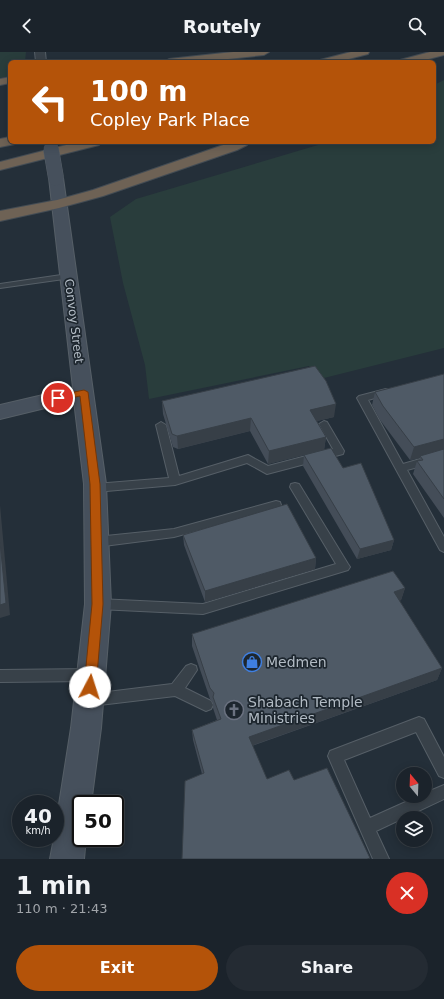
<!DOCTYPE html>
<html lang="en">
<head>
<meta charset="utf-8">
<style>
  :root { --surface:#1b232b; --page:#242b33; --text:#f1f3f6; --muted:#a0a4a9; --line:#394047; --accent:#b45309 }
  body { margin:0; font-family:"DejaVu Sans",sans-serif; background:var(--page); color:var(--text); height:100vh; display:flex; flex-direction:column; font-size:15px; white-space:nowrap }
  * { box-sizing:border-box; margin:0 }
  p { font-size:13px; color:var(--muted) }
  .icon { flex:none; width:22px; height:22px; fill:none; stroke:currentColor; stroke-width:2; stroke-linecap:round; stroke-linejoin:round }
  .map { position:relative; height:807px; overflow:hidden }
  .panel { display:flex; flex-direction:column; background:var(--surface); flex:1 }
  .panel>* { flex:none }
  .hud { position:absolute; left:8px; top:8px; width:428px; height:84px; border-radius:6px; box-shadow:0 2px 10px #0003,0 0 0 1px var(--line); background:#b45309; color:#fff; overflow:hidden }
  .needle { width:26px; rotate:341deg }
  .tools { position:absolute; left:396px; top:715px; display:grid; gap:8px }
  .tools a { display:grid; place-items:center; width:36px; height:36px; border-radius:50%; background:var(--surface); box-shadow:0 2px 10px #0003,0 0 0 1px var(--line); font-size:20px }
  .speed { position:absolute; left:12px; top:743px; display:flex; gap:8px; font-size:20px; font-weight:700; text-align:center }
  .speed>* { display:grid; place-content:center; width:52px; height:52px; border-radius:50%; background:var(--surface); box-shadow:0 2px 10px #0003,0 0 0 1px var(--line); line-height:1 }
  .speed small { font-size:10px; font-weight:400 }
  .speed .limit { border:2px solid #111; border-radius:6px; background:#fff; color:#111 }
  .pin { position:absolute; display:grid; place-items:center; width:34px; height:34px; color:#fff; margin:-17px; border:2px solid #fff; border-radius:50%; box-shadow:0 1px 4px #0007 }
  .me { position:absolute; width:44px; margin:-22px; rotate:5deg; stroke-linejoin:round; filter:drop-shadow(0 0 3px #0008) }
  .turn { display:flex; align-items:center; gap:14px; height:84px; padding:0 16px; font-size:18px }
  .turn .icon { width:52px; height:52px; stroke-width:2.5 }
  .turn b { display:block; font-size:28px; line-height:34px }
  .round { display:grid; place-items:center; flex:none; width:42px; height:42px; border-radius:21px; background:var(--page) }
  .summary { display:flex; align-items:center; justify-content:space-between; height:68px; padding:0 16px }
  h1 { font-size:24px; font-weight:800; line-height:30px }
  .cta { display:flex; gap:8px; margin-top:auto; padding:8px 16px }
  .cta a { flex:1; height:46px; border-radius:24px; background:var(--accent); color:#fff; font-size:16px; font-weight:800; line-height:46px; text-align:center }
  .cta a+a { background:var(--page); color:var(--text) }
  header { display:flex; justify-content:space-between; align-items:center; height:52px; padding:0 16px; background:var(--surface); font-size:18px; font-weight:800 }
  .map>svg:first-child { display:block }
  .green { fill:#293d3c }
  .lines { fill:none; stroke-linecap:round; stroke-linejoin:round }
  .lane-casing { stroke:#565f67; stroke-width:2 }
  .street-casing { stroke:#565f67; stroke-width:2 }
  .secondary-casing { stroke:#565f67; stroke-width:2 }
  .highway-casing { stroke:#434c54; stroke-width:2 }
  .lane { fill:#384149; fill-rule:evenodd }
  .street { fill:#384149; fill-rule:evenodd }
  .secondary { fill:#46505c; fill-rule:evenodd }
  .highway { fill:#6e6255; fill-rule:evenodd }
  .secondary-bridge-far1-casing { stroke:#565f67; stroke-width:13; stroke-linecap:butt }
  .secondary-bridge-casing { stroke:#565f67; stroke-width:16; stroke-linecap:butt }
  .secondary-bridge-far1 { stroke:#46505c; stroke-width:12 }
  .secondary-bridge { stroke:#46505c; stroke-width:15 }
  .wall { fill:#444d58 }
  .shaded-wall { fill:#373f47 }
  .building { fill:#4f5a66; stroke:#373f47 }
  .route { fill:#b45309; stroke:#753606 }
  .labels { text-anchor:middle; stroke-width:3.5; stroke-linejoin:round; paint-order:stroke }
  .street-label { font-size:12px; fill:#b3bcc5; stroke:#1d262e }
  .near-poi-label { font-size:14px; fill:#b3bcc5; stroke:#1d262e; text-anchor:start }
</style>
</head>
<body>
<header><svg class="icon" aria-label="back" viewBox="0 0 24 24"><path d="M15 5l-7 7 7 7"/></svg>Routely<svg class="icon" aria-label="search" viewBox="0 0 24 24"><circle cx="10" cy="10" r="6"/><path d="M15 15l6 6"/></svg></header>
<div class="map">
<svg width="444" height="807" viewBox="0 0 444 807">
  <rect width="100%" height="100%" fill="#242f39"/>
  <path class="green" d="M0 0H26L25 10H10V24L0 26Z
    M444 28V296L320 327 309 314 149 347 145 313 123 231 110 165 136 147 328 90H434V33Z"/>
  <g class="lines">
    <g class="lane-casing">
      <path id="lane" d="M68 222H71V226L0 236V232Z
        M386 337 389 338 391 340 389 342 368 348 403 412 444 400V408L407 418 444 485V500L440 498 357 346 359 344Z
        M324 369 327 370 344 399 343 402 267 422 247 411 175 433 95 440 91 439 90 436 91 433 95 432 169 426 156 373 161 370 166 373 179 424 248 403 268 414 333 397 319 372Z
        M295 431 299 432 348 512 350 515 348 518 203 562 98 557 94 556 92 552 94 548 98 547 203 552 336 512 290 435 291 432Z
        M276 449 280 450 281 453 280 456 174 485 96 495 92 493 90 490 92 487 96 485 174 477Z
        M191 612 196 614 197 618 185 636 211 649 213 653 211 657 206 659 175 644 91 654 86 652 84 648 86 644 91 642 172 632 186 614Z
        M91 617 96 619 97 623 96 627 91 629 0 630V618Z
        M419 665 424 667 444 705V726L439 724 416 680 344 708 370 766 419 744H425V741L444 733V747L376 779 389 807H373L328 704 330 699Z"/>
    </g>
    <g class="street-casing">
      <path id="street" d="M35 0H45L46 10H36Z"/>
    </g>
    <g class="secondary-casing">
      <path id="secondary" d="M56 122 61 123 63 126 106 432 111 552 101 676 91 752H81V786H86L84 807H50L54 786H55V778L71 676 85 552 84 432 74 349 0 367V353L73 336 49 126 51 123Z"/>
    </g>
    <g class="highway-casing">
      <path id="highway" d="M233 0H269L264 3 200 10H164L169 7Z
        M351 0H369L368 2 337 10H319L320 8Z
        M430 0H444V3L417 10H399L400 8Z
        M10 25V31L0 33V27Z
        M10 85V90H16L15 92 0 95V87Z
        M78 90H101L99 93 0 118V110Z
        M232 90H249L247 93 237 98 103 144 59 156 0 169V159L57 148 93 138Z"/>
    </g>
    <use href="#lane" class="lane"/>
    <use href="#street" class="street"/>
    <use href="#secondary" class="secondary"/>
    <use href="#highway" class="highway"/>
    <g class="secondary-bridge-far1-casing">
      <path id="secondary-bridge-far1" d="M51 94 52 98"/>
    </g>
    <g class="secondary-bridge-casing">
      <path id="secondary-bridge" d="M51 97 56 126"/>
    </g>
    <use href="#secondary-bridge-far1" class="secondary-bridge-far1"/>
    <use href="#secondary-bridge" class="secondary-bridge"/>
  </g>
  <path class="wall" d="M444 322V466L413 422 417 409H419L420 406 410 408 380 368 372 353 375 340Z
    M162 349 334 365 317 369 326 385 324 398 268 412 250 379 178 397 173 395 163 362Z
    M304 403 343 416 394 488 391 498 357 507 303 414Z
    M183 483 316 506 315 517 205 550 184 493Z
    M405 536 401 548 399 549 442 616 437 628 252 694 267 727 294 728 370 806 369 807H182L202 722 193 688 192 678 217 668 213 656V651L210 647 192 594V582Z"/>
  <path class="shaded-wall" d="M336 352 334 365 309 371 310 358Z
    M251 366 250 379 178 397 177 384Z
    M326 385 324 398 268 412 269 399Z
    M444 387V399L420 404V406L410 408 414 395Z
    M0 453 10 563 0 566Z
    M394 488 391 498 357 507 360 497Z
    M316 506 315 517 205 550V539Z
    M405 536 401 548 390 552 394 540Z
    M442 616 437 628 248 695 249 685Z"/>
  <path class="building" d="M315 314 326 329 336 352 310 358 326 385 269 399 251 366 177 384 172 382 162 349Z
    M444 322V387L414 395 383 354 375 340Z
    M331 396 343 416 361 411 394 488 360 497 304 403Z
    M444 397V447L417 409 423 408 420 404Z
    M287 452 316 506 205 539 183 483Z
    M0 490 6 551 0 553Z
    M393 519 405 536 394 540 442 616 249 685 267 727 289 718 294 728 327 716 370 806 367 807H182L185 729 204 721 192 678 221 667 213 645 214 641 210 636 192 582Z"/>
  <path class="route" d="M84 338 88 340 100 432 103 552 96 635 94 639 90 641 86 639 84 635 92 552 90 432 80 344 58 349 54 346 55 344Z"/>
  <defs>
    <g id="shop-ring" transform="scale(1)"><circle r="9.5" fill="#1d262e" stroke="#3f7fe0" stroke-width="1.5"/><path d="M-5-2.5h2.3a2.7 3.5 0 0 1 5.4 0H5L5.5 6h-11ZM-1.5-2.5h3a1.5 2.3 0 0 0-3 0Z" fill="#3f7fe0"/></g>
    <g id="church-ring" transform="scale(1)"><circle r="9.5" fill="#1d262e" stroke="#6b7280" stroke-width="1.5"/><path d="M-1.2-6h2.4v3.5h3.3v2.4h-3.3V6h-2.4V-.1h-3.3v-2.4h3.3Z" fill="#6b7280"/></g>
  </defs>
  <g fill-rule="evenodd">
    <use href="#shop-ring" x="252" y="610"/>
    <use href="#church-ring" x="234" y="658"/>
  </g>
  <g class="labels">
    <g class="street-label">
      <text transform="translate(74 269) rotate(83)" y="4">Convoy Street</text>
    </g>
    <g class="near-poi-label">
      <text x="266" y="615">Medmen</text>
      <text x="248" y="655">Shabach Temple<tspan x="248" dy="16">Ministries</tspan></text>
    </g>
  </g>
</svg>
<div class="tools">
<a><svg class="needle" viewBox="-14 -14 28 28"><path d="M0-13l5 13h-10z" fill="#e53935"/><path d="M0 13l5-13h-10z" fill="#a0a4a9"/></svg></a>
<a><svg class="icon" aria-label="layers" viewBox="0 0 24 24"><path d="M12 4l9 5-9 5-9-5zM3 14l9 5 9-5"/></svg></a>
</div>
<div class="speed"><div>40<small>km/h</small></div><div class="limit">50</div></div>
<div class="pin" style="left:58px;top:346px;background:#d93025"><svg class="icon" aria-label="arrive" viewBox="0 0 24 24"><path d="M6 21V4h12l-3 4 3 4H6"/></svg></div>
<svg class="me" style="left:90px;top:635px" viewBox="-20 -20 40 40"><circle r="19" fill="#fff"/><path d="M0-13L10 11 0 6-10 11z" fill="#b45309"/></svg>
<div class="hud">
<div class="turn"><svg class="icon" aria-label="left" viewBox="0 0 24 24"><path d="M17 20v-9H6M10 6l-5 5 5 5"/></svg><div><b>100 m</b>Copley Park Place</div></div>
</div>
</div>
<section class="panel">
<div class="summary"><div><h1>1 min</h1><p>110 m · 21:43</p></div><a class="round" style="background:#d93025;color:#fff"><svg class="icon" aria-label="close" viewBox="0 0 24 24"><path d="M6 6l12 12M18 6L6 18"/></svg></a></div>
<div class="cta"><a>Exit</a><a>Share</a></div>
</section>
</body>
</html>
